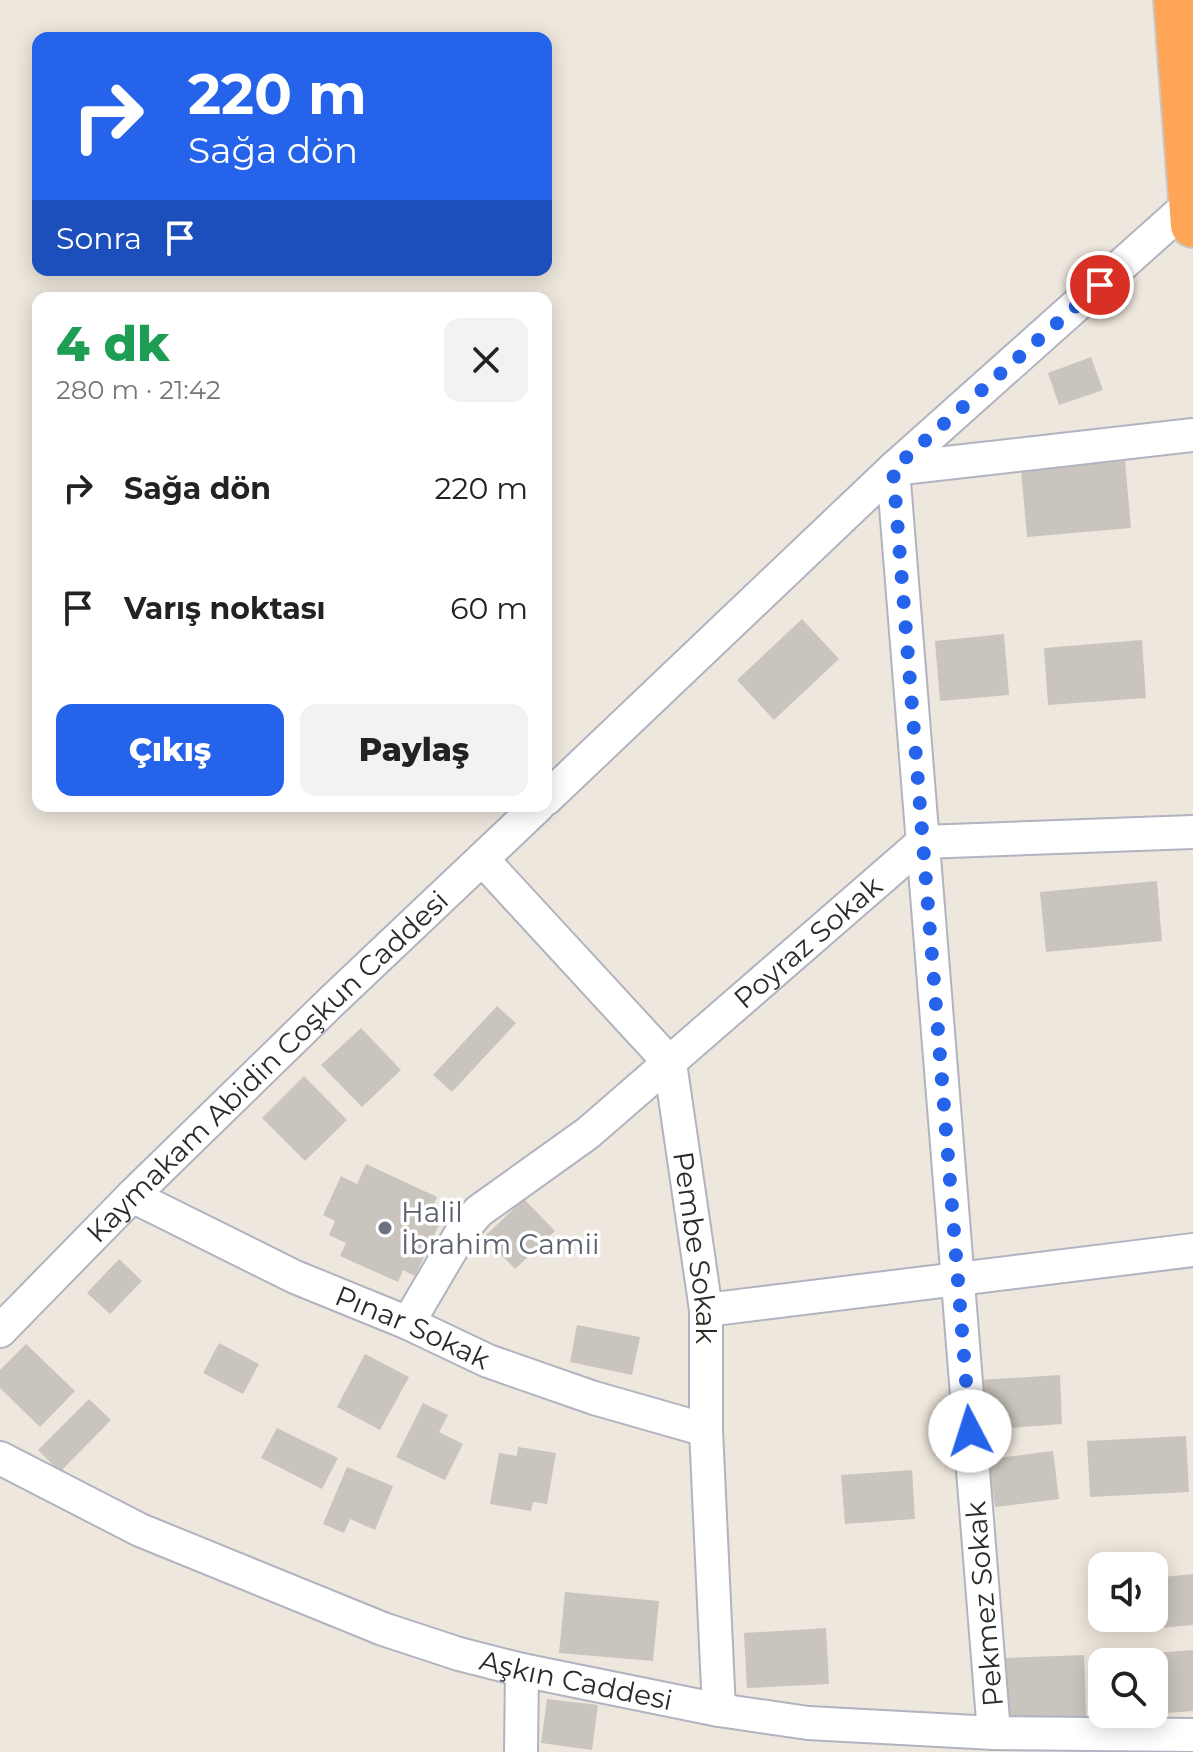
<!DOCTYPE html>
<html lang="tr">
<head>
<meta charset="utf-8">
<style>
  :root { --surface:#fff; --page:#f2f2f2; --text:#222; --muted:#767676; --accent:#2563eb }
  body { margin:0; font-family:Montserrat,sans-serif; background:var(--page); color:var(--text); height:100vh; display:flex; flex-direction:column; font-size:30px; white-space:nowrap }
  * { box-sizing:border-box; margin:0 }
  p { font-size:26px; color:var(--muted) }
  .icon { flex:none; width:44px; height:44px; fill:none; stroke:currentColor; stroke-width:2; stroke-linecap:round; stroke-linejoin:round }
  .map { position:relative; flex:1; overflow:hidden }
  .sheet { position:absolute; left:32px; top:292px; width:520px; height:520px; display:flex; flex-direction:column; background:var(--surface); border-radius:16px; box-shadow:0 4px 20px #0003 }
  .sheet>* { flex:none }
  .hud { position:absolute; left:32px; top:32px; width:520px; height:244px; border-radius:16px; box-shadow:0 4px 20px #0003; background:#2563eb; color:#fff; overflow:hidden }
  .buttons { position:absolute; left:1088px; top:1552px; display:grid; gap:16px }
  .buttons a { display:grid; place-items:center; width:80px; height:80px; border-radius:16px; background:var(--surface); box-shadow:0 4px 20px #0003; font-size:40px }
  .pin { position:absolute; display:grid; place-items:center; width:68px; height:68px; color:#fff; margin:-34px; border:4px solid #fff; border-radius:50%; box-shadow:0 2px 8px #0007 }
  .me { position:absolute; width:88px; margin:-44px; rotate:355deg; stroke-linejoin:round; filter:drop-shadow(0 0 6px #0008) }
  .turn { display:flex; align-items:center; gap:28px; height:168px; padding:0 24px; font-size:36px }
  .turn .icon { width:104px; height:104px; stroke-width:2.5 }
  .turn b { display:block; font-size:56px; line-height:68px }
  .then { display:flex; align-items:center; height:76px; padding:0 24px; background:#0003; gap:16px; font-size:30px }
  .round { display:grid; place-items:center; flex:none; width:84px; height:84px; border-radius:16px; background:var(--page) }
  .headline { display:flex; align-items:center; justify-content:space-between; height:136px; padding:0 24px }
  h1 { font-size:48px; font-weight:800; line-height:60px; color:#1e9e55 }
  .cta { display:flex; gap:16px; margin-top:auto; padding:16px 24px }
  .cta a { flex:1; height:92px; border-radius:16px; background:var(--accent); color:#fff; font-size:32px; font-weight:800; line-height:92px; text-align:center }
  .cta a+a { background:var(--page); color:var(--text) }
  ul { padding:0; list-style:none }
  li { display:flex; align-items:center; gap:24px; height:120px; padding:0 24px }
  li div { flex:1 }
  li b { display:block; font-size:30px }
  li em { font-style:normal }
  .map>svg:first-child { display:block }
  .building { fill:#c9c4bd }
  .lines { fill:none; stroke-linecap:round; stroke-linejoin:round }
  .minor-casing { stroke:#b1b3c0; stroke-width:36 }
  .highway-casing { stroke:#c8c8c8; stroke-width:48 }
  .minor { stroke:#fff; stroke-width:32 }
  .highway { stroke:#ffa557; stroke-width:44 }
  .route { stroke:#2563eb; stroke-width:14; stroke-dasharray:0 25.2 }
  .worship-dot { fill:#6b7280; stroke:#fff; stroke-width:3 }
  .labels { text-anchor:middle; stroke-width:7; stroke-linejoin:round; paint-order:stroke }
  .street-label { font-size:28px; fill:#2b2b2b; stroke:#fff }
  .worship-label { font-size:28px; fill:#5b616d; stroke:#fff; text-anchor:start }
</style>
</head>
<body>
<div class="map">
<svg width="1193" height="1752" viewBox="0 0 1193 1752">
  <rect width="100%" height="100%" fill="#eee7dd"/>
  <path class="building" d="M1091 357 1103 390 1059 405 1048 373Z
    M1125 461 1131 528 1027 537 1021 470Z
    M802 619 839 659 774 720 737 680Z
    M1004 634 1009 695 940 701 935 641Z
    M1142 640 1146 698 1048 705 1044 648Z
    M1157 881 1162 941 1046 952 1040 892Z
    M497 1006 516 1023 452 1092 433 1075Z
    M361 1028 401 1070 362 1107 321 1065Z
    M304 1076 347 1120 305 1161 262 1118Z
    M366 1164 437 1197 432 1208 444 1214 415 1276 403 1270 398 1282 340 1256 346 1243 329 1235 335 1221 323 1215 341 1176 357 1184Z
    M524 1199 555 1231 515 1269 484 1237Z
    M119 1259 142 1281 110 1314 87 1293Z
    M577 1325 640 1337 632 1375 570 1362Z
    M219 1343 259 1364 243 1394 203 1373Z
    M26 1344 75 1391 40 1427 0 1388V1370Z
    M365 1354 409 1377 380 1430 337 1407Z
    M1060 1375 1062 1424 982 1430 979 1380Z
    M89 1399 111 1420 60 1472 38 1450Z
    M423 1403 448 1415 439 1432 463 1444 445 1480 396 1457Z
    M277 1428 338 1458 322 1489 261 1458Z
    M1186 1436 1189 1492 1090 1497 1087 1441Z
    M518 1447 556 1453 547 1504 533 1502 531 1511 490 1504 499 1453 517 1456Z
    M1053 1451 1059 1499 995 1507 989 1459Z
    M347 1467 393 1486 375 1530 350 1519 344 1533 323 1524Z
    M912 1470 915 1519 845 1524 841 1475Z
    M1193 1574V1625L1125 1631 1124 1618H1154V1578Z
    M565 1592 659 1601 653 1661 559 1653Z
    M826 1628 829 1684 747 1688 744 1633Z
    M1193 1650V1711L1154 1714V1662H1103L1102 1657Z
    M1084 1655 1086 1716 1007 1719 1006 1658Z
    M547 1699 598 1705 592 1750 541 1743Z"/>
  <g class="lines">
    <g class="minor-casing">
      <g id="minor">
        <path d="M546 799 893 469 1191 203"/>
        <path id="s1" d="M482 859 670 1063 706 1310V1430L719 1710"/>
        <path id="s2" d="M132 1196 295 1277 408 1323 488 1361 594 1398 706 1430"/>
        <path d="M706 1310 1193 1250"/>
        <path id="s3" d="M408 1323 464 1228 479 1211 588 1133 923 842 1193 832"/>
        <path id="s4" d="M0 1331 132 1196 332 1001 538 806"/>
        <path id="s5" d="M0 1458 140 1530 383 1629 459 1654 522 1670 719 1710 808 1723 994 1733 1193 1735"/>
        <path d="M994 1733 893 469 1193 435"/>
        <path d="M521 1752 522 1670"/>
      </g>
    </g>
    <g class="highway-casing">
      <path id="highway" d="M1176 0 1193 225"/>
    </g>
    <use href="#minor" class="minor"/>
    <use href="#highway" class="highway"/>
  </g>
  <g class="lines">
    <path class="route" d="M970 1431 893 469 1100 285"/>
  </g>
  <circle class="worship-dot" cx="385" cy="1228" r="8"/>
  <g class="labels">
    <g class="street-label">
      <text dy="10" stroke="none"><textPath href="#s3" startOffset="558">Poyraz Sokak</textPath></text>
      <text dy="10" stroke="none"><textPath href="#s4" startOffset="376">Kaymakam Abidin Coşkun Caddesi</textPath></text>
      <text dy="10" stroke="none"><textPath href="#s1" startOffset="464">Pembe Sokak</textPath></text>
      <text dy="10" stroke="none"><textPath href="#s2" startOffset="310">Pınar Sokak</textPath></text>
      <text transform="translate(984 1604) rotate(-95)" y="10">Pekmez Sokak</text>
      <text dy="10" stroke="none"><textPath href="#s5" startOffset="620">Aşkın Caddesi</textPath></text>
    </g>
    <g class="worship-label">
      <text x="401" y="1222">Halil<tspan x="401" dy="32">İbrahim Camii</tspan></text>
    </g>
  </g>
</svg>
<div class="buttons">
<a><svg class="icon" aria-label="sound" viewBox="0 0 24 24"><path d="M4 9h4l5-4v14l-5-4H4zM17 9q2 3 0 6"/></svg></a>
<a><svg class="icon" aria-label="search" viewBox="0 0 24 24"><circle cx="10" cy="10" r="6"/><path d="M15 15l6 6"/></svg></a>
</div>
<div class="pin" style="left:1100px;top:285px;background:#d93025"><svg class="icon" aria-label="arrive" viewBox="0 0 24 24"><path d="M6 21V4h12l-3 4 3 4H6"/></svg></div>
<svg class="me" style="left:970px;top:1431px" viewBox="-20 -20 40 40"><circle r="19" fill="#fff"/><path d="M0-13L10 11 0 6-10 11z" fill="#2563eb"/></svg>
<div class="hud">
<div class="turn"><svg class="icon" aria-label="right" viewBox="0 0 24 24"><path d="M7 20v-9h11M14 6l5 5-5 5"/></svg><div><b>220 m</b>Sağa dön</div></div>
<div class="then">Sonra<svg class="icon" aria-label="arrive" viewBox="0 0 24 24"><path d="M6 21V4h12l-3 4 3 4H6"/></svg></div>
</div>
<section class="sheet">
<div class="headline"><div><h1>4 dk</h1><p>280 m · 21:42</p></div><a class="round"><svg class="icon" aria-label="close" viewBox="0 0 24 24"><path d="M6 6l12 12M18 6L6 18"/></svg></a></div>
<ul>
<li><svg class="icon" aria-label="right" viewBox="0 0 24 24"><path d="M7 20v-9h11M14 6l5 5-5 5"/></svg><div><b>Sağa dön</b></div><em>220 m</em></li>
<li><svg class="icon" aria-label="arrive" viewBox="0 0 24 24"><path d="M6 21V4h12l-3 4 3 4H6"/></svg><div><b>Varış noktası</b></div><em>60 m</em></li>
</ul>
<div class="cta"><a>Çıkış</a><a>Paylaş</a></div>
</section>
</div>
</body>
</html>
